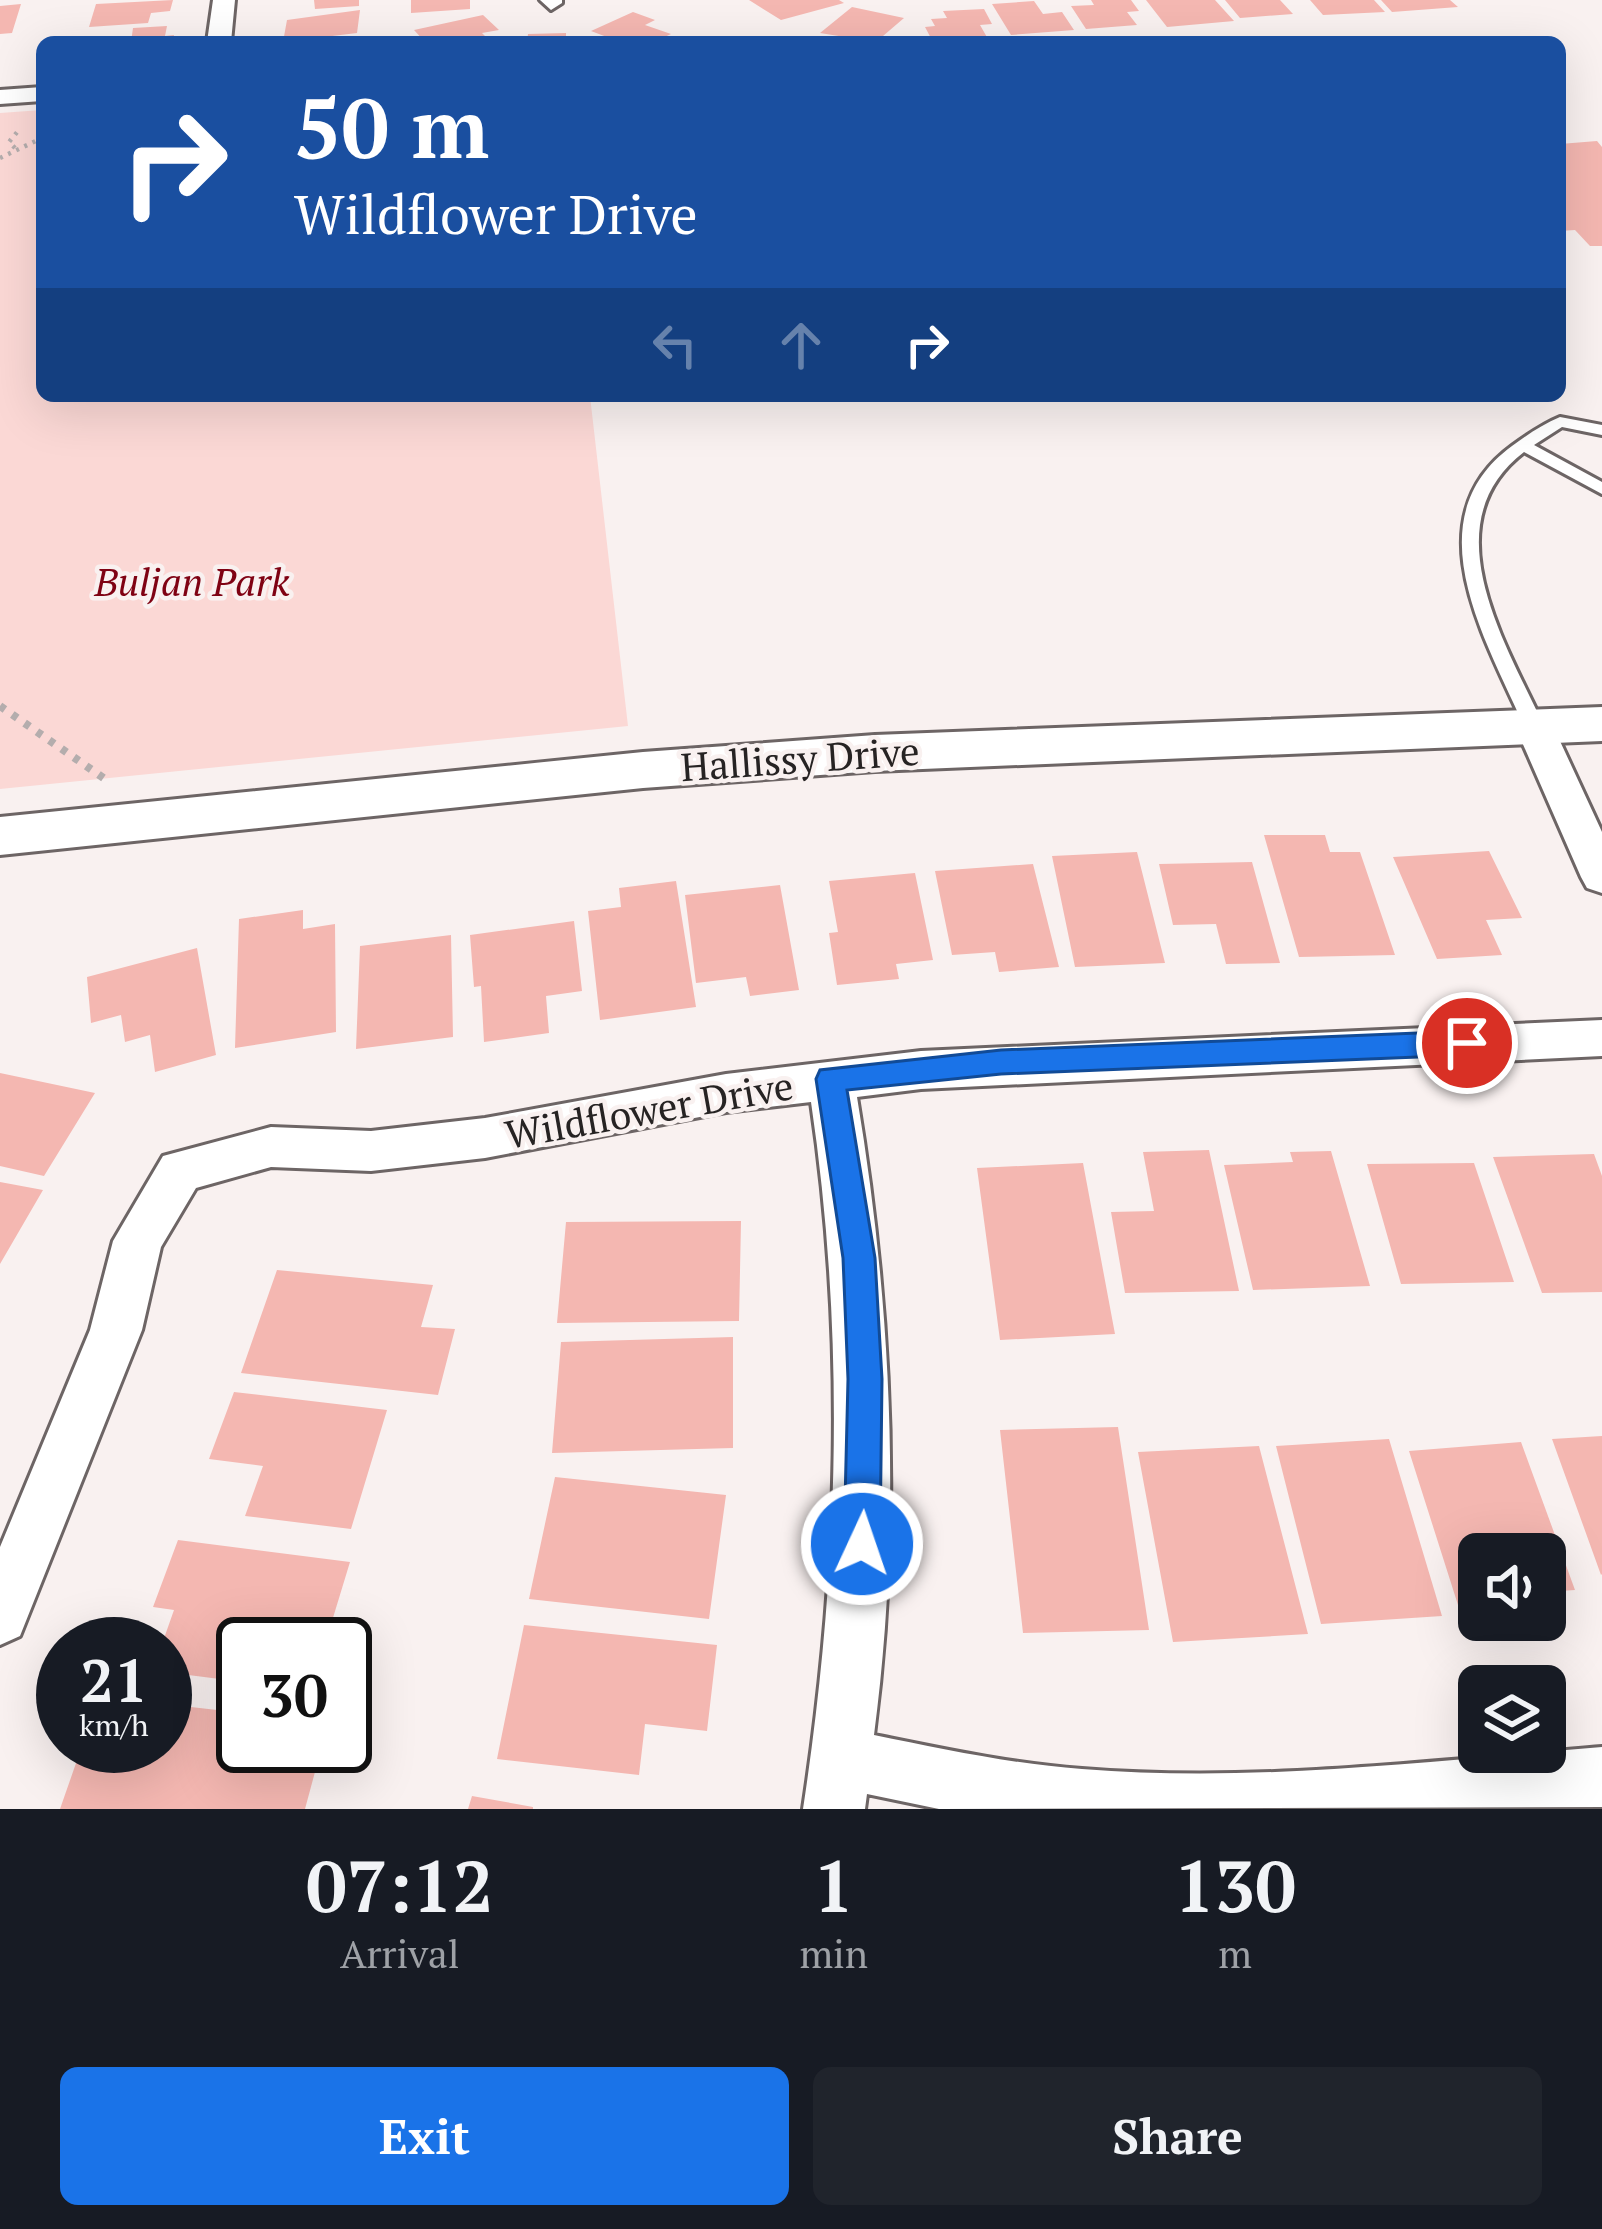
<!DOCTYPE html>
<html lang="en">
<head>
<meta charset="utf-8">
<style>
  :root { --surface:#171b24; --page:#20242c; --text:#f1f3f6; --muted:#9ea1a6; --accent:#1a73e8 }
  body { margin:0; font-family:"PT Serif",serif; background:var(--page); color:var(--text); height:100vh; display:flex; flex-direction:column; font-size:45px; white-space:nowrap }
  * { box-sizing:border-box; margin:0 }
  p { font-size:39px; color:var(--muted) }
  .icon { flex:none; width:66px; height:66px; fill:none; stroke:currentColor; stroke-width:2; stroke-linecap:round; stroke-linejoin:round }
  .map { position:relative; height:1809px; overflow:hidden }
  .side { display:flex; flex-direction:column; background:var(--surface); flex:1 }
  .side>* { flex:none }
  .hud { position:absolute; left:36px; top:36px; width:1530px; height:366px; border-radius:18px; box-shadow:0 12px 48px #0002; background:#1a4fa0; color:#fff; overflow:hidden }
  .tools { position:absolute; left:1458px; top:1533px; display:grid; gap:24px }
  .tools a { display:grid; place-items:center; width:108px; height:108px; border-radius:18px; background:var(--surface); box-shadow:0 12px 48px #0002; font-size:60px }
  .speed { position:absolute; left:36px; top:1617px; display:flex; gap:24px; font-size:60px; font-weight:700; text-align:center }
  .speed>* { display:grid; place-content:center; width:156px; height:156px; border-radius:50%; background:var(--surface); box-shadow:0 12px 48px #0002; line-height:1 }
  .speed small { font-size:30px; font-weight:400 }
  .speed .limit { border:6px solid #111; border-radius:18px; background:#fff; color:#111 }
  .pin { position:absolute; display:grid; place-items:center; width:102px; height:102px; color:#fff; margin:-51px; border:6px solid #fff; border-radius:50%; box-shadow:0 3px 12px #0007 }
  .me { position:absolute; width:132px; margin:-66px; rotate:3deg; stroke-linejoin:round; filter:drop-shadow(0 0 9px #0008) }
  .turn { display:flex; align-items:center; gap:42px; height:252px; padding:0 60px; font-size:54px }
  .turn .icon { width:156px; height:156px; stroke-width:2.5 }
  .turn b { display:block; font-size:84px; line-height:102px }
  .lanes { display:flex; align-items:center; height:114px; padding:0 60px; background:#0003; justify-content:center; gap:60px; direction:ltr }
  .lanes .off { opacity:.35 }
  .eta { display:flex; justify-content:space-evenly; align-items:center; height:204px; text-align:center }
  .eta b { font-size:72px; font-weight:800; line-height:84px }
  .cta { display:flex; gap:24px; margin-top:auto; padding:24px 60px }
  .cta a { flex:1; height:138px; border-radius:18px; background:var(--accent); color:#fff; font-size:48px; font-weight:800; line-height:138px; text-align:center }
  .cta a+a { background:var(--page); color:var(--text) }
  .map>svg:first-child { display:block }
  .green { fill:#fbd8d5 }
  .building { fill:#f4b7b1 }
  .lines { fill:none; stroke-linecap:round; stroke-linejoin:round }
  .service-casing { stroke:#6d6565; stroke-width:6 }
  .minor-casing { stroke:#6d6565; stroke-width:6 }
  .tertiary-casing { stroke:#6d6565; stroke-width:6 }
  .path-far1 { stroke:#b4adad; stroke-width:4.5; stroke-dasharray:3 6; stroke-linecap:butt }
  .path { stroke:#b4adad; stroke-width:8; stroke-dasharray:6 9; stroke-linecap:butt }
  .service { fill:#fff; fill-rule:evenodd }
  .minor { fill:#fff; fill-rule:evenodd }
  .tertiary { fill:#fff; fill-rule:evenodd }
  .route { fill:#1a73e8; stroke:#114b97; stroke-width:3 }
  .labels { text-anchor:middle; stroke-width:9; stroke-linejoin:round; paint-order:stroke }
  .park-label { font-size:39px; font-style:italic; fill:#7f0213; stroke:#f9f1f0 }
  .street-label { font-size:39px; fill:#262323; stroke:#f9f1f0 }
</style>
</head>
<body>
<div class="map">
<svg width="1602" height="1809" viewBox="0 0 1602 1809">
  <rect width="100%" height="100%" fill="#f9f1f0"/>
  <path class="green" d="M42 110V396H590L628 726 0 789V113Z"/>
  <path class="building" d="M173 0 170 11 151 13 148 23 89 27 96 4Z
    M314 0H359V6L315 9Z
    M411 0H470V9L411 13Z
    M749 0H839L844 3 781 20Z
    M1091 0H1131L1139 11 1127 12 1137 25 1086 29 1071 6 1094 5Z
    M1146 0H1215L1234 21 1167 27Z
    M1225 0H1280L1293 14 1240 18Z
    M1310 0H1374L1385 12 1323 15Z
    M1381 0H1450L1458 7 1392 12Z
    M1034 1 1043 14 1062 12 1074 30 1011 35 992 4Z
    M21 4 12 33 0 34V6Z
    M852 7 904 18 876 42 820 33Z
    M984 9 992 24 980 25 988 39 933 42 925 27 935 26 931 19 947 18 943 11Z
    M360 10 357 33 283 42 287 20Z
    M633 12 655 20 645 25 671 34 654 42H620L591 31Z
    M483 15 499 30 482 33 491 42H425L414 30Z
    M167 26 165 36 174 35 173 42H131L133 28Z
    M566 33V42H527L528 34Z
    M1597 141 1602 147V246H1590L1575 230 1560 231V144Z
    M1264 835H1325L1330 852H1360L1395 955 1299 957Z
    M1489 851 1522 918 1486 920 1502 955 1437 959 1393 857Z
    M1137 852 1165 963 1075 967 1052 856Z
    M1252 862 1280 963 1226 964 1216 924 1173 925 1159 864Z
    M1033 864 1059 967 999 972 995 952 952 955 935 871Z
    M915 873 933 960 896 964 899 979 837 985 829 933 838 932 829 881Z
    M676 881 696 1007 600 1020 588 911 621 907 619 888Z
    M780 885 799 990 750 996 746 977 696 983 685 895Z
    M303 910V929L335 924 336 1032 235 1048 239 919Z
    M574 921 582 991 546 996 549 1033 484 1042 481 986 474 987 470 935Z
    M451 935 453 1037 356 1049 360 946Z
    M197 948 216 1055 155 1072 150 1035 125 1042 121 1015 91 1023 87 977Z
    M0 1073 95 1093 44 1176 0 1166Z
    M1209 1150 1239 1291 1125 1293 1111 1212 1154 1211 1143 1152Z
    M1331 1151 1370 1286 1253 1290 1224 1165 1293 1162 1290 1152Z
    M1594 1154 1602 1176V1292L1542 1293 1493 1157Z
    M1083 1163 1115 1334 1000 1340 977 1168Z
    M1474 1163 1514 1282 1401 1284 1367 1164Z
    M0 1182 43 1190 0 1264Z
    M741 1221 739 1321 557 1323 566 1222Z
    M277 1270 433 1285 421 1327 455 1329 438 1395 241 1373Z
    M733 1337V1448L552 1453 561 1342Z
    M234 1392 387 1410 351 1529 245 1516 263 1466 209 1459Z
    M1118 1427 1149 1630 1023 1633 1000 1430Z
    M1602 1436V1574L1601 1575 1552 1439Z
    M1389 1439 1442 1616 1321 1624 1276 1446Z
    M1521 1442 1575 1590 1545 1592V1554H1479V1620L1512 1623 1465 1627 1409 1451Z
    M1259 1446 1308 1634 1173 1642 1138 1452Z
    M555 1477 726 1495 709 1619 529 1599Z
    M178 1540 350 1562 325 1644H243V1682L165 1672 162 1644 174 1610 153 1607Z
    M524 1625 717 1645 707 1731 645 1724 639 1775 497 1759Z
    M165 1704 243 1713V1746H322L305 1809H60L82 1746H165Z
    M472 1796 533 1807V1809H468Z"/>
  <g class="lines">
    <g class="service-casing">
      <path id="service" d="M1560 417 1602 425V435L1562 427 1534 445 1602 482V494L1524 452C1430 524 1506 644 1544 726L1534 733 1524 726C1486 640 1412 519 1512 446 1527 435 1543 424 1560 417Z"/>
    </g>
    <g class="minor-casing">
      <path id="minor" d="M213 0H235L231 42H207Z
        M540 0H562V3L551 10Z
        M42 87V101L0 104V90Z
        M1534 713 1547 717 1553 726 1602 832V893L1587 888 1581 877 1515 726 1521 717Z
        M1602 1020V1056L921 1089 857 1097C892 1307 902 1523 874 1735 943 1749 1012 1764 1082 1769 1255 1783 1431 1761 1602 1747V1807L939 1809 867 1794 865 1809H803C839 1572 846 1339 811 1102L726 1112 485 1158 371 1171 271 1167 196 1188 161 1247 142 1330 20 1636 0 1645V1547L90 1330 113 1241 163 1156 271 1127 371 1131 485 1118 726 1074 921 1051Z"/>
    </g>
    <g class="tertiary-casing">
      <path id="tertiary" d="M1602 707V741L875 771 643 788 0 855V817L643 752 875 735Z"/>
    </g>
    <path class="path-far1" d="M15 148 9 142 18 131
      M0 158 42 138"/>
    <path class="path" d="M0 706 105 779"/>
    <use href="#service" class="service"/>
    <use href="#minor" class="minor"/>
    <use href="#tertiary" class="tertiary"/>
  </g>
  <path class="route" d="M1467 1031 1482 1043 1467 1055 1001 1074 847 1090 875 1258 882 1379 880 1544 875 1556 862 1562 849 1556 844 1544 848 1379 843 1258 816 1079 820 1070 1001 1050Z"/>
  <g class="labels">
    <g class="park-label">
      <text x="192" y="596">Buljan Park</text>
    </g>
    <g class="street-label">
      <text transform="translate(800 759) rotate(-4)" y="14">Hallissy Drive</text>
      <text transform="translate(649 1110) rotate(-10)" y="14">Wildflower Drive</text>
    </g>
  </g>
</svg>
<div class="tools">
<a><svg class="icon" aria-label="sound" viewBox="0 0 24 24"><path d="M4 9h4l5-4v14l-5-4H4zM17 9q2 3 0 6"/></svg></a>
<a><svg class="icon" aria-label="layers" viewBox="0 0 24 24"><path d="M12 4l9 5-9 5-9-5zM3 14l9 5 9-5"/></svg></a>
</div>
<div class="speed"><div>21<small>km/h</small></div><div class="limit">30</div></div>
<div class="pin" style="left:1467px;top:1043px;background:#d93025"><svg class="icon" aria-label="arrive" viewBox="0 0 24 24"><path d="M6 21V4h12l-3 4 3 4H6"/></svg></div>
<svg class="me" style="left:862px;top:1544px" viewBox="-20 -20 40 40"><circle r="17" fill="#1a73e8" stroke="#fff" stroke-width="3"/><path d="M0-11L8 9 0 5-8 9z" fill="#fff"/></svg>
<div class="hud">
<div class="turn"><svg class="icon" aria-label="right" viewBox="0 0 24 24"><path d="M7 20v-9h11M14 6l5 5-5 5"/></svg><div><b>50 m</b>Wildflower Drive</div></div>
<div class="lanes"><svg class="icon off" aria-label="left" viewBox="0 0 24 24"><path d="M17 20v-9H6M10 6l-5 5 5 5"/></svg><svg class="icon off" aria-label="ahead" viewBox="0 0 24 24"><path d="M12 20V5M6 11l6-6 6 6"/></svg><svg class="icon" aria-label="right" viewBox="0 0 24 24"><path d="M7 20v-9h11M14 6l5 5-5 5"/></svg></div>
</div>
</div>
<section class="side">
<div class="eta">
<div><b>07:12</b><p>Arrival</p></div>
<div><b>1</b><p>min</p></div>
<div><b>130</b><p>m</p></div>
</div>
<div class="cta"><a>Exit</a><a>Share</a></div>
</section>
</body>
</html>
